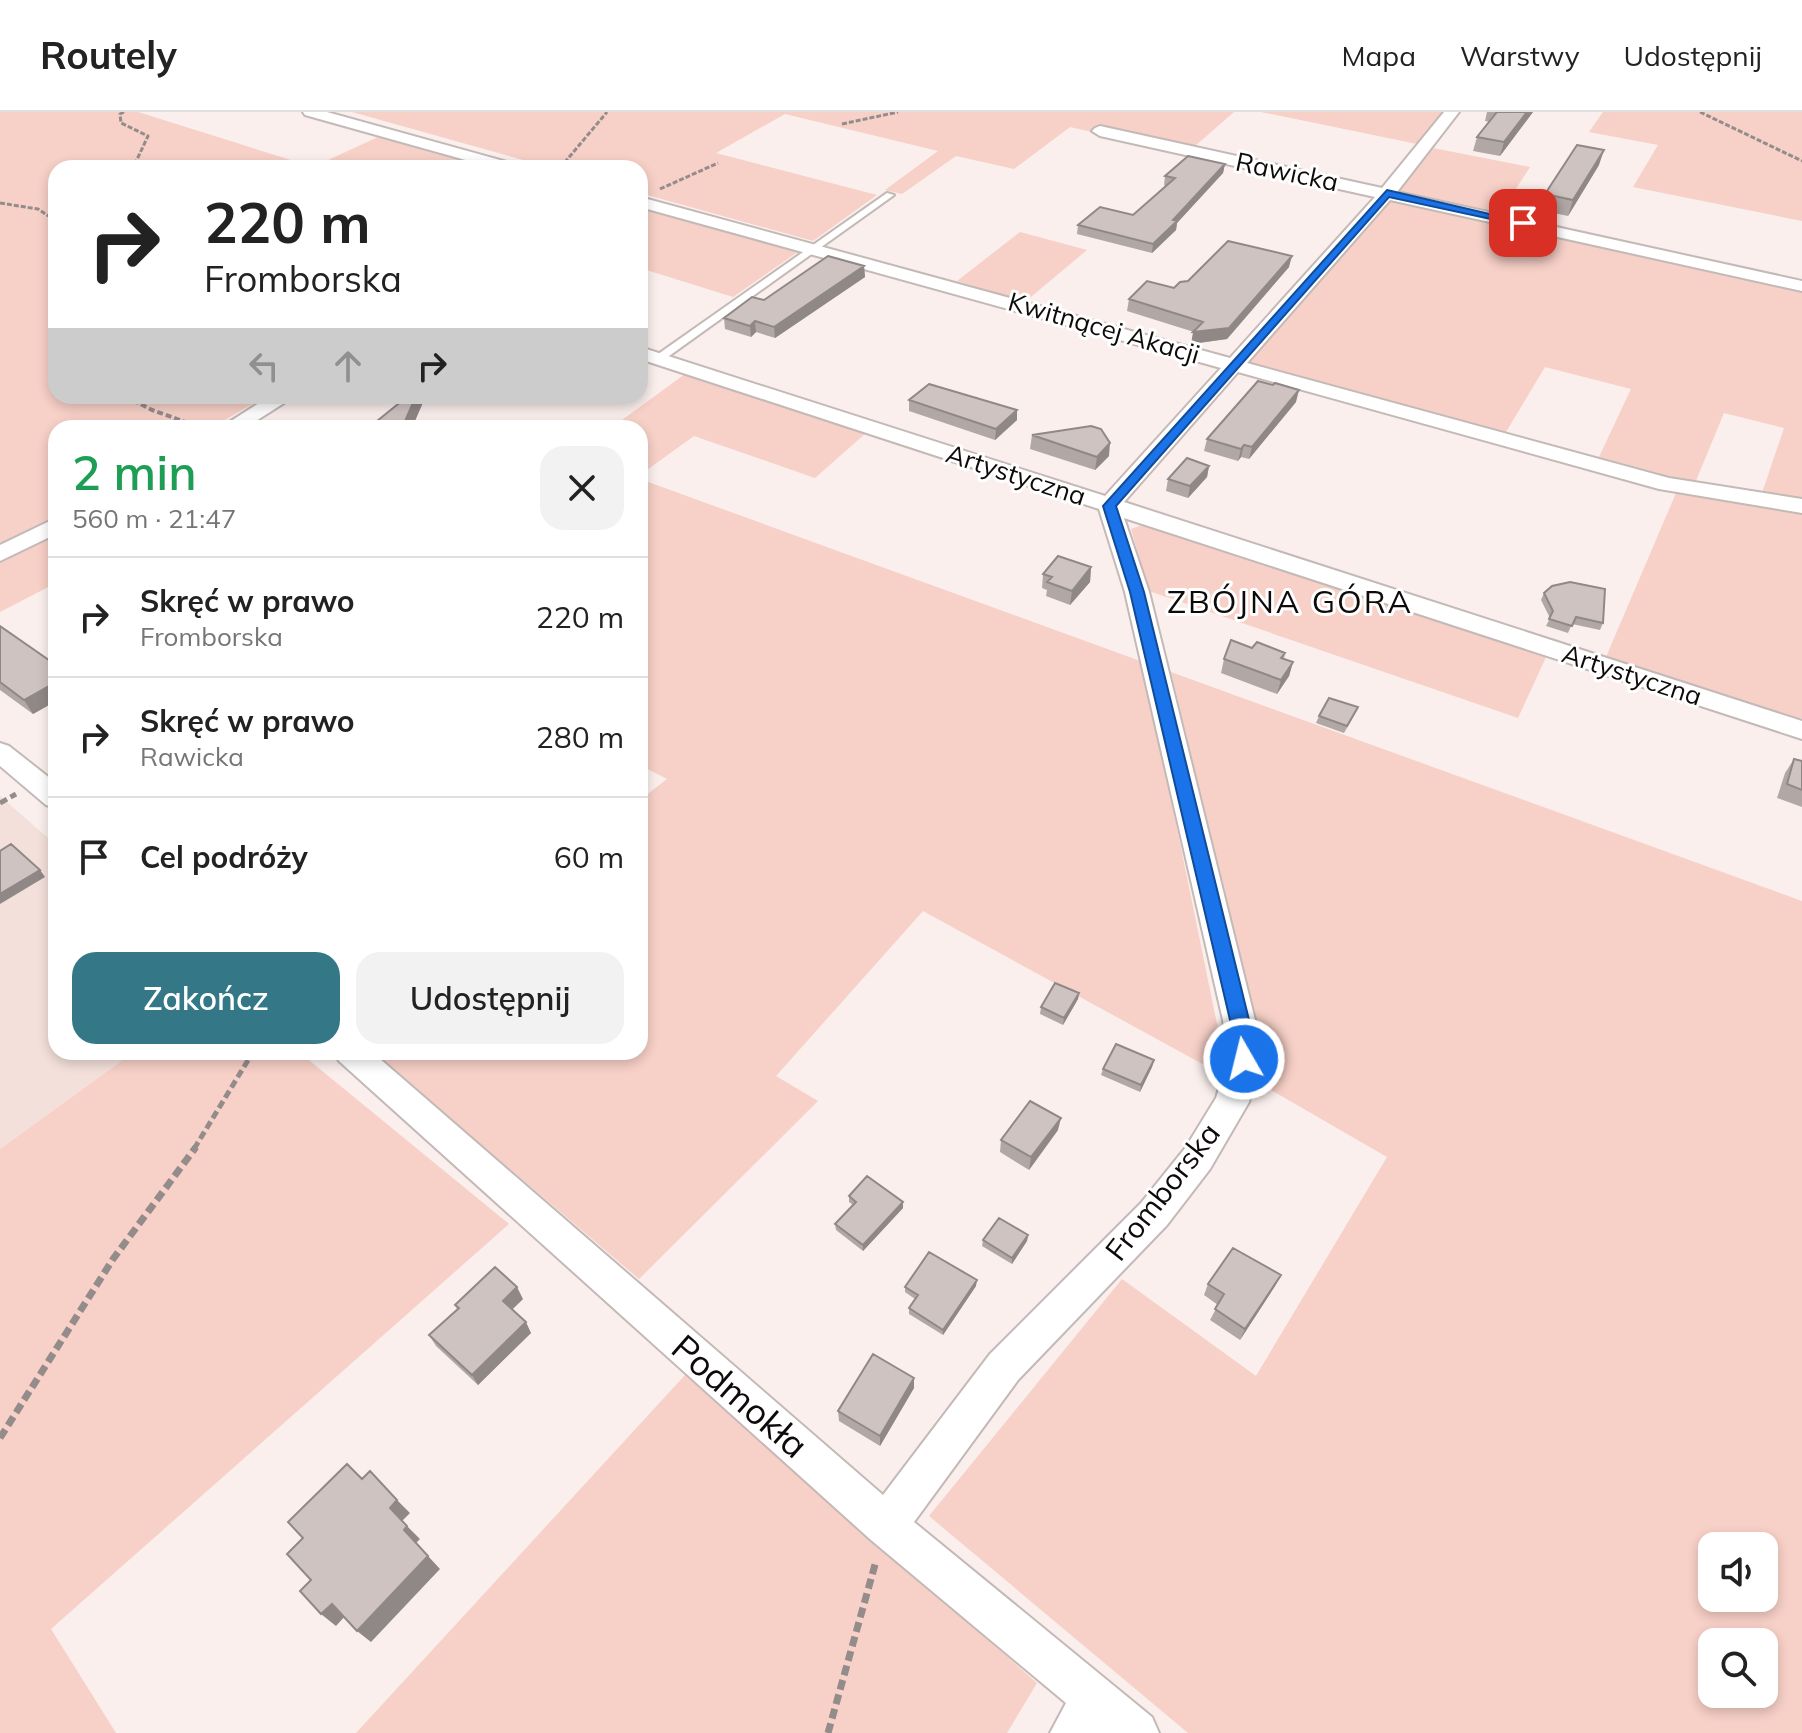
<!DOCTYPE html>
<html lang="pl">
<head>
<meta charset="utf-8">
<style>
  :root { --surface:#fff; --page:#f2f2f2; --text:#222; --muted:#767676; --line:#e0e0e0; --accent:#347887 }
  body { margin:0; font-family:Mulish,sans-serif; background:var(--page); color:var(--text); height:100vh; display:flex; flex-direction:column; font-size:30px; white-space:nowrap }
  * { box-sizing:border-box; margin:0 }
  p { font-size:26px; color:var(--muted) }
  .icon { flex:none; width:44px; height:44px; fill:none; stroke:currentColor; stroke-width:2; stroke-linecap:round; stroke-linejoin:round }
  .map { position:relative; flex:1; overflow:hidden }
  .details { position:absolute; left:48px; top:308px; width:600px; height:640px; display:flex; flex-direction:column; background:var(--surface); border-radius:24px; box-shadow:0 4px 12px #0003 }
  .details>* { flex:none }
  .banner { position:absolute; left:48px; top:48px; width:600px; height:244px; border-radius:24px; box-shadow:0 4px 12px #0003; background:#fff; color:var(--text); overflow:hidden }
  .tools { position:absolute; left:1698px; top:1420px; display:grid; gap:16px }
  .tools a { display:grid; place-items:center; width:80px; height:80px; border-radius:16px; background:var(--surface); box-shadow:0 4px 12px #0003; font-size:40px }
  .pin { position:absolute; display:grid; place-items:center; width:68px; height:68px; color:#fff; margin:-34px; border-radius:16px; box-shadow:0 4px 12px #0006 }
  .me { position:absolute; width:88px; margin:-44px; rotate:352deg; stroke-linejoin:round; filter:drop-shadow(0 0 6px #0008) }
  .turn { display:flex; align-items:center; gap:28px; height:168px; padding:0 24px; font-size:36px }
  .turn .icon { width:104px; height:104px; stroke-width:2.5 }
  .turn b { display:block; font-size:56px; line-height:68px }
  .lanes { display:flex; align-items:center; height:76px; padding:0 24px; background:#0003; justify-content:center; gap:40px; direction:ltr }
  .lanes .off { opacity:.35 }
  .round { display:grid; place-items:center; flex:none; width:84px; height:84px; border-radius:24px; background:var(--page) }
  .head { display:flex; align-items:center; justify-content:space-between; height:136px; padding:0 24px }
  h1 { font-size:48px; font-weight:600; line-height:60px; color:#1e9e55 }
  .action { display:flex; gap:16px; margin-top:auto; padding:16px 24px }
  .action a { flex:1; height:92px; border-radius:24px; background:var(--accent); color:#fff; font-size:32px; font-weight:600; line-height:92px; text-align:center }
  .action a+a { background:var(--page); color:var(--text) }
  ul { padding:0; list-style:none }
  li { display:flex; align-items:center; gap:24px; height:120px; padding:0 24px; border-top:2px solid var(--line) }
  li div { flex:1 }
  li b { display:block; font-size:30px }
  li em { font-style:normal }
  header { display:flex; align-items:center; gap:48px; box-sizing:border-box; height:112px; padding:0 40px; background:var(--surface); border-bottom:2px solid var(--line) }
  header strong { font-size:38px }
  nav { display:flex; gap:44px; margin-inline-start:auto; font-size:28px }
  .map>svg:first-child { display:block }
  .built { fill:#f4e0db }
  .green { fill:#f7d0c7; fill-rule:evenodd }
  .lines { fill:none; stroke-linecap:round; stroke-linejoin:round }
  .service-casing { stroke:#c3b9b6; stroke-width:4 }
  .minor-casing { stroke:#c3b9b6; stroke-width:4 }
  .path-far3 { stroke:#948c8b; stroke-width:3; stroke-dasharray:5 2; stroke-linecap:butt }
  .path-far2 { stroke:#948c8b; stroke-width:4; stroke-dasharray:6 3; stroke-linecap:butt }
  .path-far1 { stroke:#948c8b; stroke-width:5; stroke-dasharray:8 4; stroke-linecap:butt }
  .path { stroke:#948c8b; stroke-width:7; stroke-dasharray:10 5; stroke-linecap:butt }
  .service { fill:#fff; fill-rule:evenodd }
  .minor { fill:#fff; fill-rule:evenodd }
  .wall { fill:#b1a8a6 }
  .shaded-wall { fill:#908887 }
  .building { fill:#cec3c1; stroke:#908887; stroke-width:2 }
  .route { fill:#1a73e8; stroke:#114b97; stroke-width:2 }
  .labels { text-anchor:middle; stroke-width:6; stroke-linejoin:round; paint-order:stroke }
  .far-street-label { font-size:26px; fill:#0e0a0a; stroke:#fff }
  .street-label { font-size:30px; fill:#0e0a0a; stroke:#fff }
  .neighbourhood-label { font-size:32px; letter-spacing:2px; fill:#0e0a0a; stroke:#fff }
  .near-street-label { font-size:36px; fill:#0e0a0a; stroke:#fff }
</style>
</head>
<body>
<header>
<strong>Routely</strong>
<nav><a>Mapa</a><a>Warstwy</a><a>Udostępnij</a></nav>
</header>
<div class="map">
<svg width="1802" height="1621" viewBox="0 0 1802 1621">
  <rect width="100%" height="100%" fill="#faefec"/>
  <path class="built" d="M0 684 56 733V940H134L0 1037Z"/>
  <path class="green" d="M0 0H138L313 55 378 25 485 56H56V284H266L211 316H56V404L0 432Z
    M352 0H1234L1195 34 1100 14 1092 20 1070 15 1014 57 956 44 902 82 885 78 938 39 785 2 716 41 877 83 813 129 640 81V56H552Z
    M1261 0H1444L1417 32Z
    M1603 0H1802V109L1633 75 1658 33 1589 20Z
    M1433 36 1530 55 1502 98 1548 108 1544 113 1397 79Z
    M1388 88 1802 178V390L1762 381 1784 316 1724 301 1695 371 1599 345 1631 277 1545 255 1506 320 1249 250Z
    M640 92 802 137 733 185 640 156Z
    M1020 120 1087 138 1026 189 957 169Z
    M685 262 866 321 815 366 694 324 640 363V316H611Z
    M640 367 1143 550 1228 966 923 799 776 964 818 989 639 1167 373 940H640V688L667 667 640 653Z
    M1676 381 1802 399V609L1606 545Z
    M1145 412 1546 545 1518 606 1149 479 1131 417Z
    M56 422V471L0 500V451Z
    M1171 560 1802 789V1621H1188L929 1404 1122 1167 1256 1264 1387 1045 1271 978ZM1712 1434H1764V1486H1712ZM1712 1530H1764V1582H1712Z
    M134 940H299L509 1112 51 1517 116 1621H0V1037Z
    M686 1262 1037 1571 1007 1621H356Z"/>
  <g class="lines">
    <g class="service-casing">
      <path id="service" d="M887 81 894 83 662 249H654V245Z"/>
    </g>
    <g class="minor-casing">
      <path id="minor" d="M303 0H327L518 53 520 56H494L305 3Z
        M1444 0H1459L1397 80 1802 169V179L1390 88 1247 251 1669 366 1802 387V401L1659 377 1238 260 1124 390 1802 609V627L1124 406 1149 480 1255 908 1260 947 1249 990 1210 1057 1167 1113 1018 1268 914 1410 1152 1605 1159 1621H1050L1066 1591 871 1428 339 949 334 940H372L883 1383 990 1242 1141 1091 1186 1035 1216 986 1228 947 1223 908 1125 480 1099 397 640 247V235L1105 384 1221 256 640 95V85L1230 246 1375 85 1100 24 1092 19 1095 16 1100 14 1382 76Z
        M270 284H295L245 316H220Z
        M56 406V422L0 449V433Z
        M0 631 9 634 56 671V696L46 693 0 654Z"/>
    </g>
    <path class="path-far3" d="M124 0 120 2 121 11 148 24 133 56
      M1700 0 1802 49
      M842 12 898 0
      M560 56 607 0
      M660 77 718 51
      M0 91 38 97 56 109"/>
    <path class="path-far2" d="M125 284 152 298 202 316"/>
    <path class="path-far1" d="M0 691 16 682
      M194 1037 253 940"/>
    <path class="path" d="M0 1326 113 1147 196 1035
      M828 1621 876 1449"/>
    <use href="#service" class="service"/>
    <use href="#minor" class="minor"/>
  </g>
  <path class="wall" d="M1487 0H1533L1500 44 1473 39 1477 25 1490 10 1485 9Z
    M1225 52 1223 61 1177 111 1176 118 1152 141 1077 122 1078 113 1133 103 1166 74 1164 73 1165 64Z
    M1599 53 1568 104 1539 98 1545 82Z
    M864 154 865 165 775 226 756 220 751 225 725 217 724 206 764 188Z
    M1289 155 1227 227 1191 232 1194 220 1127 199 1129 187 1174 176Z
    M909 288 1017 298V308L995 328 909 299Z
    M1296 290 1249 347 1241 345 1238 349 1204 339 1207 327Z
    M1032 323 1109 344 1095 358 1030 337Z
    M1209 354 1207 365 1188 386 1166 379 1168 367Z
    M1091 455 1090 470 1070 493 1046 484 1047 478 1042 476 1043 462Z
    M1544 481 1603 511 1600 518 1572 512 1568 521 1546 514 1550 506 1541 488Z
    M0 514 56 553V589L33 602 0 578Z
    M1252 536 1285 541 1284 547 1293 550 1289 564 1277 582 1221 561 1224 547Z
    M1355 602 1344 621 1316 611 1319 604Z
    M1794 647 1802 649V695L1777 686 1785 661Z
    M1079 881 1078 887 1063 913 1040 902 1041 895Z
    M1154 948 1152 955 1140 980 1101 963 1103 957Z
    M1058 1018 1029 1058 1000 1040 1001 1028Z
    M849 1084 903 1090V1096L863 1139 836 1118 835 1112 853 1093 849 1090Z
    M1028 1123 1027 1129 1012 1152 982 1134 983 1128Z
    M1281 1163 1275 1174 1240 1228 1210 1208 1218 1193 1204 1183 1208 1172Z
    M976 1174 943 1223 909 1202V1196L915 1187 905 1180V1175Z
    M523 1187 512 1198 531 1221 478 1273 436 1234 429 1223 457 1197 455 1193Z
    M914 1276 880 1334 839 1309 838 1299Z"/>
  <path class="shaded-wall" d="M1527 0H1533L1500 44 1504 30Z
    M1604 38 1599 53 1568 104 1573 88Z
    M1225 52 1223 61 1177 111 1176 118 1152 141 1153 132 1173 108Z
    M1292 144 1289 155 1227 227 1191 232 1193 220Z
    M864 154 865 165 775 226 774 215Z
    M755 209 756 220 751 225 750 214Z
    M1299 278 1296 290 1249 347 1252 335Z
    M416 284H424L425 286 412 316H402Z
    M1017 298V308L995 328 996 317Z
    M1110 331 1109 344 1095 358 1097 345Z
    M1244 333 1241 345 1238 349 1241 337Z
    M1209 354 1207 365 1188 386 1190 374Z
    M1091 455 1090 470 1070 493 1072 479Z
    M1293 550 1289 564 1277 582 1281 568Z
    M56 570V589L33 602 24 588Z
    M40 758 45 765 0 792V782Z
    M1079 881 1078 887 1063 913 1064 906Z
    M1154 948 1152 955 1140 980 1141 973Z
    M1061 1006 1058 1018 1029 1058 1031 1045Z
    M903 1090V1096L863 1139V1133Z
    M1028 1123 1027 1129 1012 1152V1146Z
    M1281 1163 1275 1174 1240 1228 1245 1217Z
    M977 1168 976 1174 943 1223V1218Z
    M517 1175 523 1187 508 1201 503 1189Z
    M526 1210 531 1221 478 1273 472 1263Z
    M914 1266V1276L880 1334V1324Z
    M397 1388 410 1401 402 1409 390 1396Z
    M407 1414 420 1427 416 1431 440 1457 371 1530 357 1519 404 1418Z
    M332 1492 346 1503 336 1514 321 1502Z"/>
  <path class="building" d="M1497 0H1527L1504 30 1477 25Z
    M1577 33 1604 38 1573 88 1545 82Z
    M1188 44 1225 52 1173 108 1177 109 1153 132 1078 113 1100 95 1133 103 1175 66 1165 64Z
    M1228 129 1292 144 1229 216 1193 220 1203 210 1129 187 1147 169 1174 176 1180 170 1188 169Z
    M828 144 864 154 774 215 755 209 750 214 724 206 752 185 764 188Z
    M1258 269 1273 273 1275 271 1299 278 1252 335 1244 333 1241 337 1207 327Z
    M929 272 1017 298 996 317 909 288Z
    M408 284H416L402 316H380L377 309Z
    M1091 314 1101 317 1110 331 1097 345 1032 323Z
    M1187 346 1209 354 1190 374 1168 367Z
    M1058 444 1091 455 1072 479 1047 470 1052 465 1043 462Z
    M1570 470 1605 477 1603 511 1576 505 1572 514 1549 507 1553 499 1544 481 1552 474Z
    M0 514 56 553V570L24 588 0 570Z
    M1231 528 1252 536 1257 530 1285 541 1281 546 1293 550 1281 568 1224 547Z
    M1329 586 1358 595 1347 614 1319 604Z
    M1794 647 1802 649V678L1787 672Z
    M11 732 40 758 0 782V739Z
    M1055 871 1079 881 1064 906 1041 895Z
    M1116 932 1154 948 1141 973 1103 957Z
    M1030 989 1061 1006 1031 1045 1001 1028Z
    M867 1064 903 1090 863 1133 835 1112 856 1090 849 1084Z
    M999 1106 1028 1123 1012 1146 983 1128Z
    M1233 1136 1281 1163 1245 1217 1215 1197 1224 1182 1208 1172Z
    M929 1140 977 1168 943 1218 909 1196 918 1183 905 1175Z
    M495 1155 517 1175 503 1189 526 1210 472 1263 429 1223 459 1196 455 1193Z
    M873 1242 914 1266 880 1324 838 1299Z
    M347 1352 362 1367 370 1359 397 1388 390 1396 407 1414 404 1418 428 1444 357 1519 332 1492 321 1502 300 1479 311 1468 287 1442 303 1426 288 1410Z"/>
  <path class="route" d="M1387 78 1528 111 1523 114 1389 85 1116 394 1144 480 1249 908 1254 947 1251 953 1244 955 1237 953 1235 947 1230 908 1130 480 1103 394Z"/>
  <g class="labels">
    <g class="far-street-label">
      <text transform="translate(1287 60) rotate(12)" y="9">Rawicka</text>
      <text transform="translate(1104 216) rotate(16)" y="9">Kwitnącej Akacji</text>
      <text transform="translate(1016 363) rotate(18)" y="9">Artystyczna</text>
      <text transform="translate(1632 563) rotate(18)" y="9">Artystyczna</text>
    </g>
    <g class="street-label">
      <text transform="translate(1163 1080) rotate(-52)" y="10">Fromborska</text>
    </g>
    <g class="neighbourhood-label">
      <text x="1290" y="501">ZBÓJNA GÓRA</text>
    </g>
    <g class="near-street-label">
      <text transform="translate(740 1284) rotate(41)" y="13">Podmokła</text>
    </g>
  </g>
</svg>
<div class="tools">
<a><svg class="icon" aria-label="sound" viewBox="0 0 24 24"><path d="M4 9h4l5-4v14l-5-4H4zM17 9q2 3 0 6"/></svg></a>
<a><svg class="icon" aria-label="search" viewBox="0 0 24 24"><circle cx="10" cy="10" r="6"/><path d="M15 15l6 6"/></svg></a>
</div>
<div class="pin" style="left:1523px;top:111px;background:#d93025"><svg class="icon" aria-label="arrive" viewBox="0 0 24 24"><path d="M6 21V4h12l-3 4 3 4H6"/></svg></div>
<svg class="me" style="left:1244px;top:947px" viewBox="-20 -20 40 40"><circle r="17" fill="#1a73e8" stroke="#fff" stroke-width="3"/><path d="M0-11L8 9 0 5-8 9z" fill="#fff"/></svg>
<div class="banner">
<div class="turn"><svg class="icon" aria-label="right" viewBox="0 0 24 24"><path d="M7 20v-9h11M14 6l5 5-5 5"/></svg><div><b>220 m</b>Fromborska</div></div>
<div class="lanes"><svg class="icon off" aria-label="left" viewBox="0 0 24 24"><path d="M17 20v-9H6M10 6l-5 5 5 5"/></svg><svg class="icon off" aria-label="ahead" viewBox="0 0 24 24"><path d="M12 20V5M6 11l6-6 6 6"/></svg><svg class="icon" aria-label="right" viewBox="0 0 24 24"><path d="M7 20v-9h11M14 6l5 5-5 5"/></svg></div>
</div>
<section class="details">
<div class="head"><div><h1>2 min</h1><p>560 m · 21:47</p></div><a class="round"><svg class="icon" aria-label="close" viewBox="0 0 24 24"><path d="M6 6l12 12M18 6L6 18"/></svg></a></div>
<ul>
<li><svg class="icon" aria-label="right" viewBox="0 0 24 24"><path d="M7 20v-9h11M14 6l5 5-5 5"/></svg><div><b>Skręć w prawo</b><p>Fromborska</p></div><em>220 m</em></li>
<li><svg class="icon" aria-label="right" viewBox="0 0 24 24"><path d="M7 20v-9h11M14 6l5 5-5 5"/></svg><div><b>Skręć w prawo</b><p>Rawicka</p></div><em>280 m</em></li>
<li><svg class="icon" aria-label="arrive" viewBox="0 0 24 24"><path d="M6 21V4h12l-3 4 3 4H6"/></svg><div><b>Cel podróży</b></div><em>60 m</em></li>
</ul>
<div class="action"><a>Zakończ</a><a>Udostępnij</a></div>
</section>
</div>
</body>
</html>
